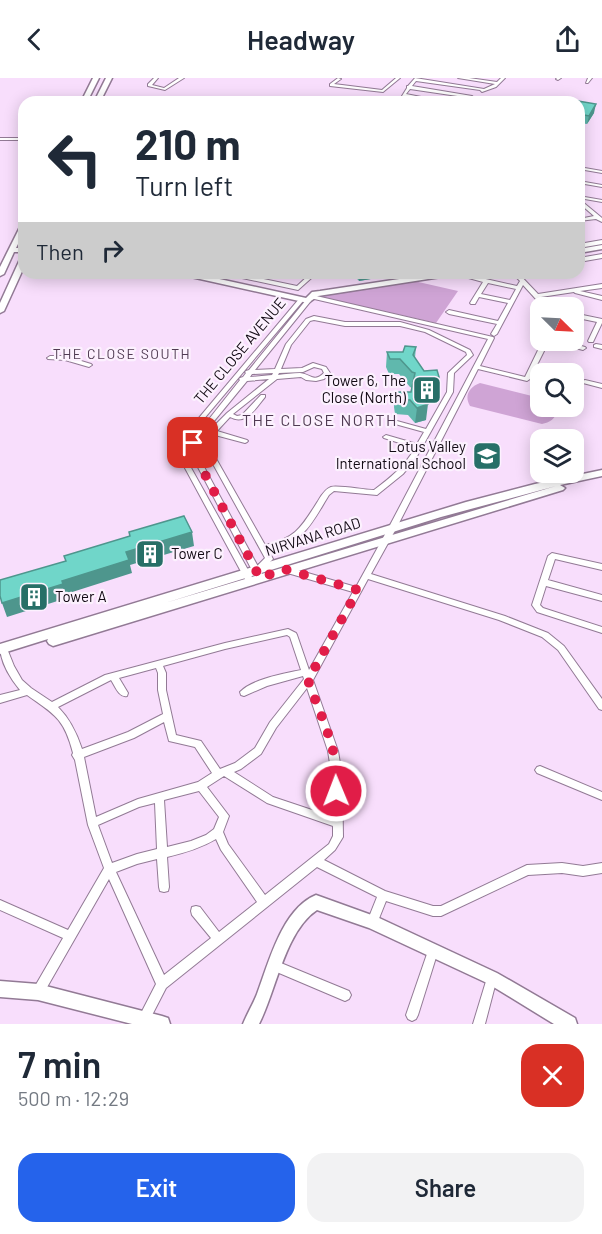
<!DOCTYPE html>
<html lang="en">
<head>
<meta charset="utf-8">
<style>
  :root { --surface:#fff; --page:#f2f2f3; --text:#1f2937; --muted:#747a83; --accent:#2563eb }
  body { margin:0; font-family:Barlow,sans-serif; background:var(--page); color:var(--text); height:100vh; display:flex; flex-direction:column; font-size:22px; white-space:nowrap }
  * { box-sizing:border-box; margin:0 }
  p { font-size:20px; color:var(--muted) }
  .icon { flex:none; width:33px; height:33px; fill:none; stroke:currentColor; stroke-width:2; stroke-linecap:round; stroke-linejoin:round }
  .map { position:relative; height:946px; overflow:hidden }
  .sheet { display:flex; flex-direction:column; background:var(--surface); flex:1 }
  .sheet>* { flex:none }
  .hud { position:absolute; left:18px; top:18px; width:567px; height:183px; border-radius:18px; box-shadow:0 3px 15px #0003; background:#fff; color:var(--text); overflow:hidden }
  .needle { width:39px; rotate:114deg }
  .tools { position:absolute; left:530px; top:219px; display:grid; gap:12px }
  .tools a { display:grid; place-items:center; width:54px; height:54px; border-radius:12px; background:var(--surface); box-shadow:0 3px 15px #0003; font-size:30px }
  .pin { position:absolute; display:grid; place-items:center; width:51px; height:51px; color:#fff; margin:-26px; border-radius:12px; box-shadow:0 3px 9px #0006 }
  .me { position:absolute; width:66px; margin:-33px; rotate:359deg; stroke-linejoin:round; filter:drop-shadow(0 0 4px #0008) }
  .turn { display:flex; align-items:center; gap:21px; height:126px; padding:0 18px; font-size:27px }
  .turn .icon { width:78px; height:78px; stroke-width:2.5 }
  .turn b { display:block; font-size:42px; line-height:51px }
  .then { display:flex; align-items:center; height:57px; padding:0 18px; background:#0003; gap:12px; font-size:22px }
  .round { display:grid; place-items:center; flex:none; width:63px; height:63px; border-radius:18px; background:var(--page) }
  .summary { display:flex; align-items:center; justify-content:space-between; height:102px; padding:0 18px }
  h1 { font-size:36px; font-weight:600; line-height:45px }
  .action { display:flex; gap:12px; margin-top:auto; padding:12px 18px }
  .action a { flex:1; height:69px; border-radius:18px; background:var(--accent); color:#fff; font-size:24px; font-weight:600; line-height:69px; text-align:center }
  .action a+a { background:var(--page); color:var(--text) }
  header { display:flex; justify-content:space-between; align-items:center; height:78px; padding:0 18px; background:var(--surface); font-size:27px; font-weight:600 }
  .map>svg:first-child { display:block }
  .green { fill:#cfa4d5 }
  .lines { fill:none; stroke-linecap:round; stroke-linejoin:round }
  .street-casing { stroke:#927a95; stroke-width:2 }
  .secondary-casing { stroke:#927a95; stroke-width:3 }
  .street { fill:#fff; fill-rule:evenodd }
  .secondary { fill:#fff; fill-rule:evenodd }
  .wall { fill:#60b8ad }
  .shaded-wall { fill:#4e968d }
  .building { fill:#70d6c9; stroke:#4e968d; stroke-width:1.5 }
  .route { stroke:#e11d48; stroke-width:10; stroke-dasharray:0 18 }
  .labels { text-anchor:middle; stroke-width:4.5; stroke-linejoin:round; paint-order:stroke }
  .far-neighbourhood-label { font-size:14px; letter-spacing:1.5px; fill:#503b53; stroke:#fcf1fe }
  .street-label { font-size:15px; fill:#120a14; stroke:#fcf1fe }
  .poi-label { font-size:15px; fill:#120a14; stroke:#fcf1fe; text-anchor:end }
  .neighbourhood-label { font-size:16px; letter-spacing:1.5px; fill:#503b53; stroke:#fcf1fe }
</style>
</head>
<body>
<header><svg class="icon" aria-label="back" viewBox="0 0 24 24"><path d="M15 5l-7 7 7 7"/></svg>Headway<svg class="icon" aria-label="share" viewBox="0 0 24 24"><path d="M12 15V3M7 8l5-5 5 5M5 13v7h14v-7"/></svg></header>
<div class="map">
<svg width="602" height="946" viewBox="0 0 602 946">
  <rect width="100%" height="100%" fill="#f8defc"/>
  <path class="green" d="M414 203 458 213 436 245 317 218Z
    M480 305 540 320V328L555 329C559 339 551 344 542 346L470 328C464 318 469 309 480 305Z"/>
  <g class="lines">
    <g class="street-casing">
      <path id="street" d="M154 0H158L152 7 164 10 179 0H184L165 12 148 8V6Z
        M338 0 341 1 334 6 382 12 396 0H400L383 14 330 8V6Z
        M415 0 484 11 495 6 458 0H469L497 4 501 0H505L496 9 482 14 480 12 416 3 412 8 472 18 473 19 471 20 410 11 406 16 446 24H437L402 18 407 10V8H408Z
        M557 0H561L558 2 556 1Z
        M588 0H592L588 5H586Z
        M0 60H24V62H0Z
        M579 89 602 93V95L579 91Z
        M579 103 602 107V109L579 105Z
        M579 118 602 122V124L579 120Z
        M579 121 602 140V144L596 141 579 143V141L594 138 579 125Z
        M602 162V166L579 170V166Z
        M602 176V180L579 184V180Z
        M225 195H235L297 208 311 195H317L298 212 228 197Z
        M512 195H518L538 216 602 206V210L580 213 602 218V222L575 215 574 214 541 219 550 230H544L523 207 497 256 494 258 491 256 497 246 449 236 446 234 449 232 498 243 508 225 479 219 475 226H471L470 225 483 204 465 199 468 197 517 208 520 203ZM488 205 516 211 510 222 481 216Z
        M312 217 493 259 494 260 480 288 525 299 543 262H560L585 269 586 270 583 272 549 263 530 301 527 303 478 291 397 449 371 496 505 538 548 555 564 568 602 621V632L599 631 558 572 542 559 499 542 368 501 313 602 338 673 342 698 343 759 335 772 324 782 385 813 433 828H441L527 787 562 785 583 788 602 785V795L583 798 562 795 528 797 441 838H433L386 823 376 848 372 849 368 848 367 844 377 819 317 789 166 910 148 945 145 946 140 945 138 941 156 906 109 801 42 918 38 919 34 918 33 914 34 910 63 860 0 832V822L68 852 104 790 88 747 75 682 72 677 73 675C64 640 54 636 27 617L0 625V617L20 612C10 600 0 583 0 568L3 567 6 568 14 588 22 602 31 610 52 624 105 597 225 565 288 551 296 555 297 557 309 592 353 514 284 494 283 492 287 489 356 509 389 449 488 261 310 220 309 219ZM287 557 290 559 301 592C283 596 252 601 240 614L241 617 244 618 267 608 303 598 304 601 270 644 255 670 235 685 220 691 201 663 176 657 166 612V595L163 588 225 571ZM156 590 158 595V612L163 636 128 654 82 671C77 656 70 641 58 629L111 602C115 608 119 620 127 618L128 615 119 600ZM307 610 328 673 332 698 333 739 273 719 234 694 241 691 261 676 276 650ZM164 644 169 663 195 669 212 695 198 704 138 721 96 739 84 679 134 660ZM224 698 267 725 333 748V758L329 766 265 817 228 766 223 754 229 738 207 709ZM199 713 219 739 214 751 206 757 191 763 167 769 164 722ZM155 725 157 771 137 776 112 785 98 747 139 729ZM216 761 221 772 257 824 219 854 200 829 196 828 192 829 191 833 192 837 211 860 164 897 116 794 137 786 157 781 159 809 160 813 164 814 168 813 169 809 167 779C184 775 201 770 216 761Z
        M301 220 304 222 303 223 187 361 184 372 185 379 252 499 251 501H245L179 379 178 372 182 360 299 221Z
        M308 221 311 223 310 224 255 292 275 291 286 266 306 241 314 238 345 244H400L429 252 470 272 473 277 454 295 453 314 416 380 403 396 377 417 334 413 329 417C311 446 305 464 268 472L273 481 266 488 268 490 267 492H261L258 487 265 480 208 377 204 364 215 347 227 335 269 301 247 303 196 365V374L262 496 261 498H255L254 496 190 374V365L240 302 239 301 240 300 243 299 246 295 245 294 246 293 249 292 306 222ZM314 242 345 248H400L425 254 466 274 467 277 448 295 447 314 426 351 397 343 394 345 395 346 424 354 417 366 386 357 383 359 384 360 415 370C405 388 390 400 374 412 365 412 338 407 331 409 325 411 321 418 318 423 302 448 296 461 265 467L214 377 210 364 215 357 245 365 247 364 248 363 247 362 217 353 230 339C246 348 256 330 265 319V317H261L242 337 237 338 233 336 277 301 301 299 306 302 316 303 324 301 330 295 326 289 313 285 302 290 281 291 291 267 310 243ZM314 289 322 291 324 295C313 305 311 296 300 295 293 295 285 296 278 297L279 295 303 294ZM273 295 272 297 250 299 252 296Z
        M573 235 602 241V245L593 264H589L588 263 597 244 573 239Z
        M596 266 602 267V271L594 269V267Z
        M50 278H65L91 286 92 287 89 289 65 282 48 281 47 280Z
        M585 302 602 306V310L583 305V303Z
        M552 475 602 486V492L555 481 548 502 602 517V523L546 508 540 527 543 530 602 549V555L537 534 532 527 548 478Z
        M540 688 602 714V722L537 695 535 692 537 689Z
        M433 868 437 869 438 873 418 937 416 941 412 943 408 941 406 937 428 873 429 869Z
        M276 883 349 913 351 917 349 921 345 923 272 892 271 888 272 884Z
        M492 895 496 896 497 900 485 946H473L487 900 488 896Z"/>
    </g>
    <g class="secondary-casing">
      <path id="secondary" d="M93 0H99L87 24H81Z
        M106 0H112L100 24H94Z
        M24 145V154L16 170H24V174H14L4 196 0 198V189L21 147Z
        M602 167V171L579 175V171Z
        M21 179H24V189L4 233 0 235V225Z
        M178 195H192L306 220 312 214 320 213 439 195H458L454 197 318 218 308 225 182 197Z
        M602 392V398L560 407 565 410 563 412 53 568 49 566 47 563 48 561 0 576V566L466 424 535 406ZM556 408 165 525 441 439Z
        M316 817 377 839 497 895 575 940 577 946H554L487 905 369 850 317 832C285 853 276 913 259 946H243C247 936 253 926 257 916 269 884 282 831 316 817Z
        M0 903 38 906 162 938 168 940 170 946H132L38 922 0 919Z"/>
    </g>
    <use href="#street" class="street"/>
    <use href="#secondary" class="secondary"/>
  </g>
  <path class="wall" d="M579 24 594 35 587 46 579 45Z
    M352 195H406L359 203Z
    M416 269 415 280 424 293 439 299 437 314 425 315 424 320 426 342 415 345 408 337 395 336 394 329 396 314H411L412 310 410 309 399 296H389L386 289 387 274H403Z"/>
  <path class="shaded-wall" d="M596 26 594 35 587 46 589 38Z
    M359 195H406L359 203Z
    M426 300 422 328 428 326 426 342 415 345 417 330 422 318Z
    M192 454 194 468 130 487 132 495 66 516 67 520 7 539 2 525 62 503 126 474Z"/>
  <path class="building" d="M578 23 596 26 589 38 579 36V24H577Z
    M405 268 416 269 413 277 424 293 437 292 439 299 426 300 422 318 428 326 417 330 410 322 397 320 396 314H411L415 295 412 294 400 281H390L387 274H403Z
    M184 438 192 454 126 474 129 482 62 503 63 506 2 525 0 518V502L66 483 64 478 130 458 129 454Z"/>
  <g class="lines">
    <path class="route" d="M193 365V374L260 500 284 491 358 512 308 602C320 638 341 675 336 713"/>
  </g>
  <defs>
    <g id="building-square" transform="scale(1.5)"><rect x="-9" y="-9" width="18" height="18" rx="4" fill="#276f67" stroke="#fcf1fe"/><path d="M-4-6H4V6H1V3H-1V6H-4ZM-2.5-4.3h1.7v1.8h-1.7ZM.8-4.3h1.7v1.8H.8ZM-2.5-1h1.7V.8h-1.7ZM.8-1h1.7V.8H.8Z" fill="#fff"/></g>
    <g id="school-square" transform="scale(1.5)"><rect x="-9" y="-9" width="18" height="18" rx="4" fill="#276f67" stroke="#fcf1fe"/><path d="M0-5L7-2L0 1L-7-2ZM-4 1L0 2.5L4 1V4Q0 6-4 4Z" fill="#fff"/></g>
  </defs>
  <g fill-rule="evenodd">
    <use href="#building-square" x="427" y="312"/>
    <use href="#school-square" x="487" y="378"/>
    <use href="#building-square" x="150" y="476"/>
    <use href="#building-square" x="34" y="519"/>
  </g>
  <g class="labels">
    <g class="far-neighbourhood-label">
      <text x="122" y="281">THE CLOSE SOUTH</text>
    </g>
    <g class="street-label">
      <text transform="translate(240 273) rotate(-50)" y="5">THE CLOSE AVENUE</text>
      <text transform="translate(313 459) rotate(-17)" y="5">NIRVANA ROAD</text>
    </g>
    <g class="poi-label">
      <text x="406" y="308">Tower 6, The<tspan x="406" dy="17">Close (North)</tspan></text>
      <text x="466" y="374">Lotus Valley<tspan x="466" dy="17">International School</tspan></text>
      <text x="171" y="481" text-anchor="start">Tower C</text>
      <text x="55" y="524" text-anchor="start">Tower A</text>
    </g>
    <g class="neighbourhood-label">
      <text x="320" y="348">THE CLOSE NORTH</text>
    </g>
  </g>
</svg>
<div class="tools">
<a><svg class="needle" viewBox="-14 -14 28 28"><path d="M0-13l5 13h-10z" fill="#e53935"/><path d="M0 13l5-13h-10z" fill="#747a83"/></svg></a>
<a><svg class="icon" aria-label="search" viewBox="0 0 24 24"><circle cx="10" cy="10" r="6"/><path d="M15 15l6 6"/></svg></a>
<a><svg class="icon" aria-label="layers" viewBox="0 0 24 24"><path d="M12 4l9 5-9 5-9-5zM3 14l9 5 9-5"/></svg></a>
</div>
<div class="pin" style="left:193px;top:365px;background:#d93025"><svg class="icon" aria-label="arrive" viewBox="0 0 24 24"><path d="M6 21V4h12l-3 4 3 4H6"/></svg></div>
<svg class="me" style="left:336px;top:713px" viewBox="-20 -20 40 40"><circle r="17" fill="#e11d48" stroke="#fff" stroke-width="3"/><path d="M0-11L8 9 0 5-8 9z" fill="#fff"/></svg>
<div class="hud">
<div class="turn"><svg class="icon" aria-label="left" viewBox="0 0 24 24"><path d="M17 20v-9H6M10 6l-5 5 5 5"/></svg><div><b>210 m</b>Turn left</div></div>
<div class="then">Then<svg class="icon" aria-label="right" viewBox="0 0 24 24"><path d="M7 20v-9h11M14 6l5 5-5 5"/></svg></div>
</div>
</div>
<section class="sheet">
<div class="summary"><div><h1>7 min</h1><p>500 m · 12:29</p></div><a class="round" style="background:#d93025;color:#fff"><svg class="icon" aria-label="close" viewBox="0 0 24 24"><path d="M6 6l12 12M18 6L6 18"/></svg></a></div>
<div class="action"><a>Exit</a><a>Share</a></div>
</section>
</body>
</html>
